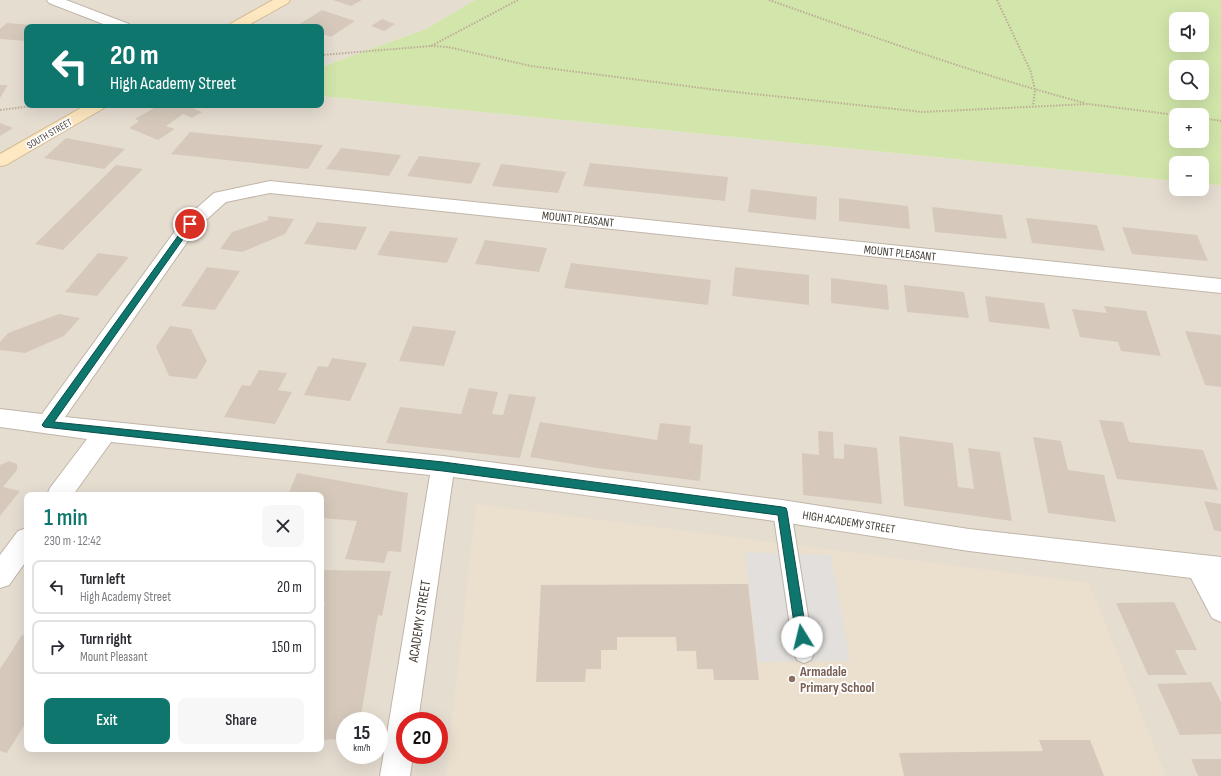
<!DOCTYPE html>
<html lang="en">
<head>
<meta charset="utf-8">
<style>
  :root { --surface:#fff; --page:#f7f7f7; --text:#2b2b33; --muted:#7c7c81; --line:#e1e1e2; --accent:#0f766e }
  body { margin:0; font-family:"Sofia Sans Condensed",sans-serif; background:var(--page); color:var(--text); height:100vh; display:flex; flex-direction:column; font-size:15px; white-space:nowrap }
  * { box-sizing:border-box; margin:0 }
  p { font-size:13px; color:var(--muted) }
  .icon { flex:none; width:22px; height:22px; fill:none; stroke:currentColor; stroke-width:2; stroke-linecap:round; stroke-linejoin:round }
  .map { position:relative; flex:1; overflow:hidden }
  .panel { position:absolute; left:24px; top:492px; width:300px; height:260px; display:flex; flex-direction:column; background:var(--surface); border-radius:8px; box-shadow:0 4px 16px #0002 }
  .panel>* { flex:none }
  .hud { position:absolute; left:24px; top:24px; width:300px; height:84px; border-radius:8px; box-shadow:0 4px 16px #0002; background:#0f766e; color:#fff; overflow:hidden }
  .controls { position:absolute; left:1169px; top:12px; display:grid; gap:8px }
  .controls a { display:grid; place-items:center; width:40px; height:40px; border-radius:8px; background:var(--surface); box-shadow:0 4px 16px #0002; font-size:20px }
  .speed { position:absolute; left:336px; top:712px; display:flex; gap:8px; font-size:20px; font-weight:700; text-align:center }
  .speed>* { display:grid; place-content:center; width:52px; height:52px; border-radius:50%; background:var(--surface); box-shadow:0 4px 16px #0002; line-height:1 }
  .speed small { font-size:10px; font-weight:400 }
  .speed .limit { border:6px solid #d22; background:#fff; color:#111 }
  .pin { position:absolute; display:grid; place-items:center; width:34px; height:34px; color:#fff; margin:-17px; border:2px solid #fff; border-radius:50%; box-shadow:0 1px 4px #0007 }
  .me { position:absolute; width:44px; margin:-22px; rotate:351deg; stroke-linejoin:round; filter:drop-shadow(0 0 3px #0008) }
  .turn { display:flex; align-items:center; gap:14px; height:84px; padding:0 20px; font-size:18px }
  .turn .icon { width:52px; height:52px; stroke-width:2.5 }
  .turn b { display:block; font-size:28px; line-height:34px }
  .round { display:grid; place-items:center; flex:none; width:42px; height:42px; border-radius:8px; background:var(--page) }
  .overview { display:flex; align-items:center; justify-content:space-between; height:68px; padding:0 20px }
  h1 { font-size:24px; font-weight:600; line-height:30px; color:var(--accent) }
  .primary-button { display:flex; gap:8px; margin-top:auto; padding:8px 20px }
  .primary-button a { flex:1; height:46px; border-radius:8px; background:var(--accent); color:#fff; font-size:16px; font-weight:600; line-height:46px; text-align:center }
  .primary-button a+a { background:var(--page); color:var(--text) }
  ul { padding:0; list-style:none }
  li { display:flex; align-items:center; gap:12px; height:54px; margin:0 8px 6px; padding:0 12px; border:2px solid var(--line); border-radius:8px }
  li div { flex:1 }
  li b { display:block; font-size:15px }
  li em { font-style:normal }
  .map>svg:first-child { display:block }
  .residential { fill:#e6ddd1; fill-rule:evenodd }
  .education { fill:#ebdfcd }
  .green { fill:#d2e6ab; fill-rule:evenodd }
  .parking { fill:#e2dfdc }
  .building { fill:#d6c9bc }
  .lines { fill:none; stroke-linecap:round; stroke-linejoin:round }
  .lane-casing { stroke:#c0b5a9; stroke-width:2 }
  .street-casing { stroke:#c0b5a9; stroke-width:2 }
  .secondary-casing { stroke:#d2ba93; stroke-width:2 }
  .path { stroke:#beac97; stroke-width:2; stroke-dasharray:1.5 1.5; stroke-linecap:butt }
  .lane { fill:#fff; fill-rule:evenodd }
  .street { fill:#fff; fill-rule:evenodd }
  .secondary { fill:#fee8c1; fill-rule:evenodd }
  .route { fill:#0f766e; stroke:#0a4d48 }
  .education-dot { fill:#8d6e63; stroke:#fff; stroke-width:1.5 }
  .labels { text-anchor:middle; stroke-width:3.5; stroke-linejoin:round; paint-order:stroke }
  .far-street-label { font-size:10px; fill:#433b33; stroke:#fff }
  .street-label { font-size:12px; fill:#433b33; stroke:#fff }
  .near-street-label { font-size:14px; fill:#433b33; stroke:#fff }
  .near-education-label { font-size:14px; font-weight:bold; fill:#785e54; stroke:#fff; text-anchor:start }
</style>
</head>
<body>
<div class="map">
<svg width="1221" height="776" viewBox="0 0 1221 776">
  <rect width="100%" height="100%" fill="#f2ece3"/>
  <path class="residential" d="M0 0H475L426 29 321 67V27H27V105H321V96L1176 181V189H1202V184L1221 185V776H0ZM27 495H321V749H27ZM345 721H379V755H345ZM405 721H439V755H405Z"/>
  <path class="education" d="M476 504 1089 583 1166 776H446Z"/>
  <path class="green" d="M475 0H1221V185L1202 184V163H1176V181L321 96V67L426 29ZM1176 19H1202V45H1176ZM1176 67H1202V93H1176ZM1176 115H1202V141H1176Z"/>
  <path class="parking" d="M745 552 831 555 850 661 758 662Z"/>
  <path class="building" d="M333 0H362L351 6Z
    M322 10 355 21 331 37 321 33V27H302L298 25Z
    M382 19 395 24 384 31 371 26Z
    M7 23 48 26V27H27V41L0 39V29Z
    M0 85H8L0 98Z
    M159 105H186L202 112 192 118 183 114 166 126 175 129 158 140 129 128 139 121 135 119Z
    M0 123 13 128 0 136Z
    M190 132 323 145 308 169 171 154Z
    M66 138 125 149 104 169 44 158Z
    M341 148 401 155 389 176 326 169Z
    M419 156 481 163 471 184 407 176Z
    M590 163 728 177 725 201 583 186Z
    M501 164 566 172 558 193 492 186Z
    M116 165 143 169 63 250 35 244Z
    M751 189 817 197 816 220 748 212Z
    M839 198 908 206 910 229 839 221Z
    M932 207 1002 215 1007 239 935 232Z
    M268 216 294 219 285 234 242 252 220 249 232 232 268 220Z
    M1026 218 1097 225 1105 251 1032 243Z
    M317 222 367 227 356 250 304 244Z
    M1122 227 1197 235 1208 261 1132 254Z
    M390 231 458 238 447 263 377 255Z
    M485 240 547 248 539 272 475 264Z
    M98 253 129 257 97 296 65 292Z
    M571 263 711 280 708 305 564 288Z
    M207 267 240 271 215 310 181 306Z
    M735 267 809 275V305L732 296Z
    M831 278 887 285 889 310 831 303Z
    M904 285 964 292 969 318 907 312Z
    M985 296 1044 303 1050 329 989 322Z
    M1104 306 1146 311 1161 356 1121 351 1118 342 1080 337 1072 309 1107 313Z
    M59 314 80 318 64 336 25 353 0 350V342L8 333Z
    M170 326 191 329 207 361 196 379 169 376 156 347Z
    M413 326 456 331 444 366 399 361Z
    M1185 331 1221 335V387L1205 385Z
    M332 358 367 363 350 401 304 395 318 366 328 367Z
    M259 370 287 373 278 390 292 392 275 424 224 417 242 385 250 386Z
    M469 388 498 392 492 414 503 415 509 394 536 397 520 458 386 443 400 407 461 414Z
    M1099 420 1123 422 1129 442 1203 450 1218 490 1117 479Z
    M540 422 657 440 660 423 691 426 689 443 703 445 700 481 597 468 530 457Z
    M818 431 833 432 834 458 844 459V444L877 448 882 504 803 495 802 453 819 455Z
    M899 436 953 443 958 487 974 489 968 448 1000 452 1012 521 904 506Z
    M1033 437 1061 441 1068 470 1104 475 1116 522 1048 513Z
    M9 461 17 464V470L3 487 20 491 0 516V465Z
    M297 473 408 493 401 552 388 551 384 563 345 559 357 521 321 518V495H288Z
    M1204 501 1221 504V532L1214 530Z
    M321 570 391 571 382 616 378 615 360 721H345V739L321 740V615L325 603H321Z
    M748 584 759 680H714L713 669H697L696 651H677L676 637H617V650H601V669H586L585 682H536L541 585Z
    M1174 602 1197 650H1175L1187 675H1148L1116 603Z
    M22 635 27 636V721L7 753 0 751V669Z
    M1211 682 1221 702V734L1180 735 1157 684Z
    M1039 740H1090L1104 776H904L899 753 1043 751Z
    M1191 759H1221V776H1198Z"/>
  <g class="lines">
    <g class="lane-casing">
      <path id="lane" d="M782 503 788 505 791 511 814 653 811 660 804 663 797 660 794 653 773 511 776 505Z"/>
    </g>
    <g class="street-casing">
      <path id="street" d="M47 0H66L129 24 131 27H111L49 3Z
        M270 181 1221 279V293L270 193 226 202 197 228 65 417 443 456 782 500 969 529 1221 557V622L1212 618 1191 578 969 551 782 522 453 477 418 721H405V755H413L410 776H380L430 475 111 442 73 495H47L50 488 87 439 0 427V409L42 414 183 220 214 193Z
        M27 528V560L9 585 0 588V555L18 531Z"/>
    </g>
    <g class="secondary-casing">
      <path id="secondary" d="M273 0H290L288 3 245 27H228L230 24Z
        M86 105H106L104 108 6 165 0 166V154Z"/>
    </g>
    <path class="path" d="M769 0C874 37 978 75 1085 103
      M997 0 1031 72 1035 90 1033 106
      M431 46 448 47 531 66 717 90 923 112 1088 104 1176 115
      M321 55 431 46 518 0
      M0 110 40 105
      M1202 118 1221 121"/>
    <use href="#lane" class="lane"/>
    <use href="#street" class="street"/>
    <use href="#secondary" class="secondary"/>
  </g>
  <path class="route" d="M190 221 194 224 193 225 54 422 443 462 782 507 786 508 787 511 807 637 806 641 802 643 798 641 796 637 778 515 443 471 44 427 42 425 44 422 188 222Z"/>
  <circle class="education-dot" cx="792" cy="679" r="4"/>
  <g class="labels">
    <g class="far-street-label">
      <text transform="translate(49 133) rotate(-30)" y="4">SOUTH STREET</text>
    </g>
    <g class="street-label">
      <text transform="translate(578 219) rotate(6)" y="4">MOUNT PLEASANT</text>
      <text transform="translate(900 253) rotate(6)" y="4">MOUNT PLEASANT</text>
      <text transform="translate(849 522) rotate(9)" y="4">HIGH ACADEMY STREET</text>
    </g>
    <g class="near-street-label">
      <text transform="translate(419 621) rotate(-81)" y="5">ACADEMY STREET</text>
    </g>
    <g class="near-education-label">
      <text x="800" y="676">Armadale<tspan x="800" dy="16">Primary School</tspan></text>
    </g>
  </g>
</svg>
<div class="controls">
<a><svg class="icon" aria-label="sound" viewBox="0 0 24 24"><path d="M4 9h4l5-4v14l-5-4H4zM17 9q2 3 0 6"/></svg></a>
<a><svg class="icon" aria-label="search" viewBox="0 0 24 24"><circle cx="10" cy="10" r="6"/><path d="M15 15l6 6"/></svg></a>
<a>+</a>
<a>−</a>
</div>
<div class="speed"><div>15<small>km/h</small></div><div class="limit">20</div></div>
<div class="pin" style="left:190px;top:224px;background:#d93025"><svg class="icon" aria-label="arrive" viewBox="0 0 24 24"><path d="M6 21V4h12l-3 4 3 4H6"/></svg></div>
<svg class="me" style="left:802px;top:637px" viewBox="-20 -20 40 40"><circle r="19" fill="#fff"/><path d="M0-13L10 11 0 6-10 11z" fill="#0f766e"/></svg>
<div class="hud">
<div class="turn"><svg class="icon" aria-label="left" viewBox="0 0 24 24"><path d="M17 20v-9H6M10 6l-5 5 5 5"/></svg><div><b>20 m</b>High Academy Street</div></div>
</div>
<section class="panel">
<div class="overview"><div><h1>1 min</h1><p>230 m · 12:42</p></div><a class="round"><svg class="icon" aria-label="close" viewBox="0 0 24 24"><path d="M6 6l12 12M18 6L6 18"/></svg></a></div>
<ul>
<li><svg class="icon" aria-label="left" viewBox="0 0 24 24"><path d="M17 20v-9H6M10 6l-5 5 5 5"/></svg><div><b>Turn left</b><p>High Academy Street</p></div><em>20 m</em></li>
<li><svg class="icon" aria-label="right" viewBox="0 0 24 24"><path d="M7 20v-9h11M14 6l5 5-5 5"/></svg><div><b>Turn right</b><p>Mount Pleasant</p></div><em>150 m</em></li>
</ul>
<div class="primary-button"><a>Exit</a><a>Share</a></div>
</section>
</div>
</body>
</html>
